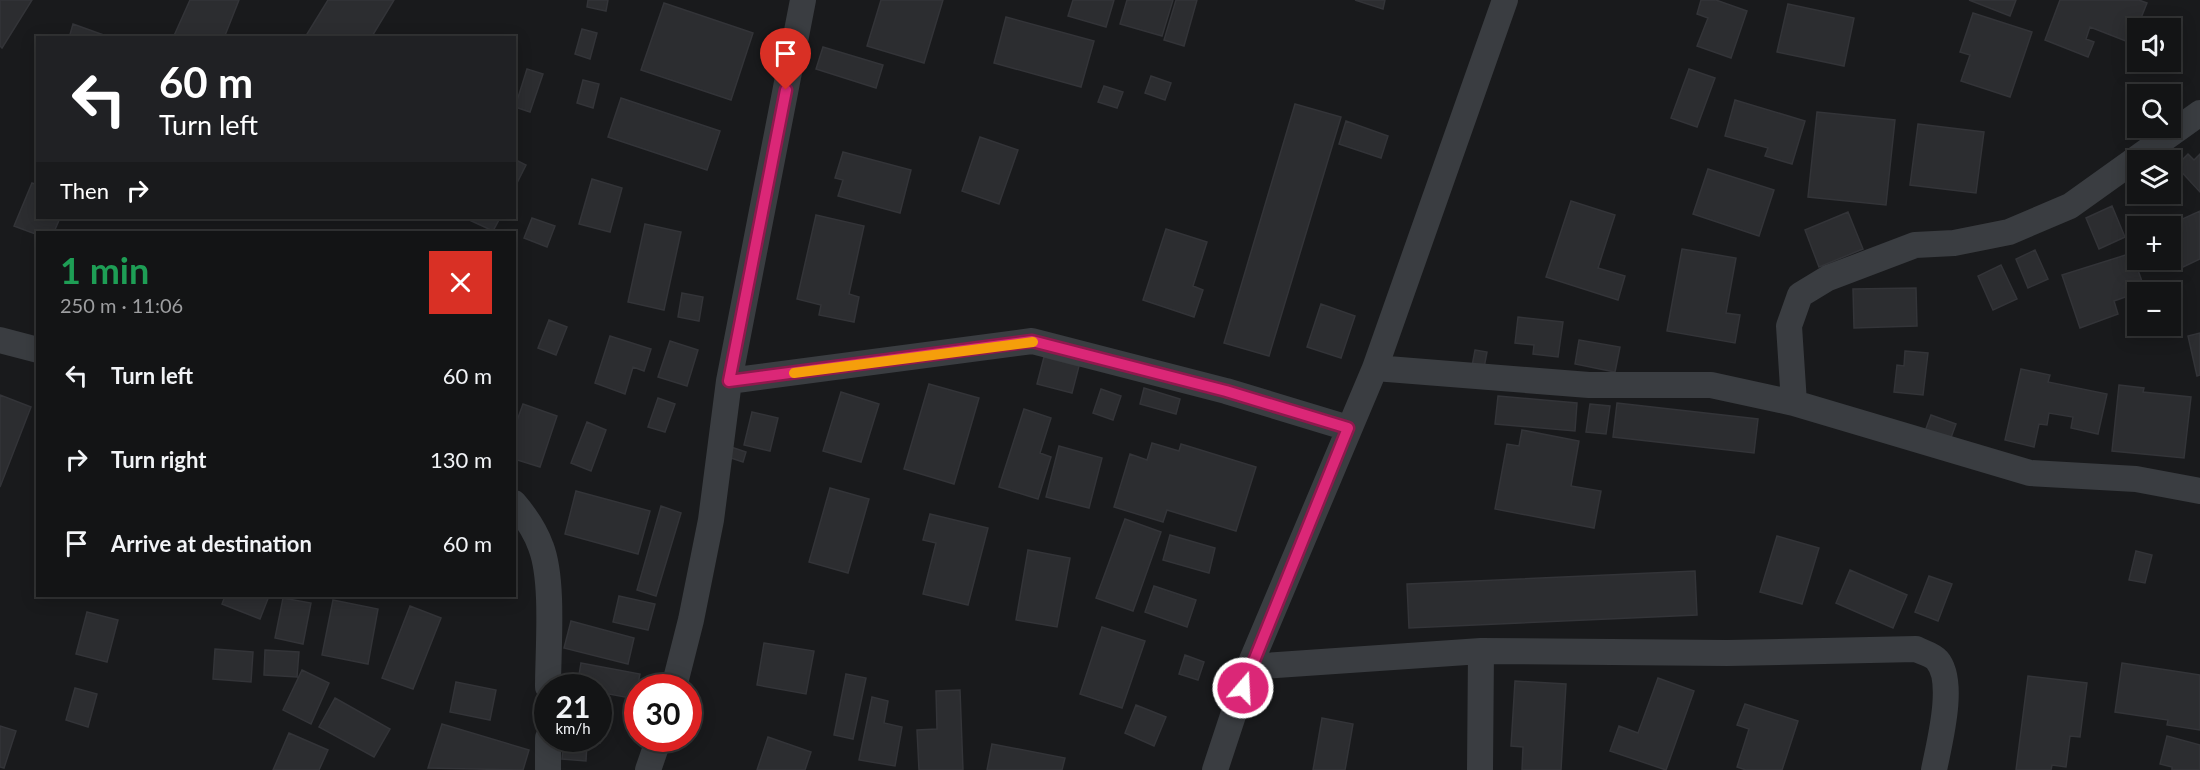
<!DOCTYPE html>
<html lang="en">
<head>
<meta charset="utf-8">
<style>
  :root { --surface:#131415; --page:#202122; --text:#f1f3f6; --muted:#9d9ea0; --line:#323334 }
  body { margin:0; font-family:Lato,sans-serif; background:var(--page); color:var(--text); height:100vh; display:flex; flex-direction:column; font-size:22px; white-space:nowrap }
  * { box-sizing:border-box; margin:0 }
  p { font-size:20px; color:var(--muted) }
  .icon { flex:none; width:33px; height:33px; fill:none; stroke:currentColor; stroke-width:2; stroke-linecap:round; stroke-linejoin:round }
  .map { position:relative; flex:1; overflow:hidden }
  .panel { position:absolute; left:36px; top:231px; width:480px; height:366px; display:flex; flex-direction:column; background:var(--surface); border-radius:0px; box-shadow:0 3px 15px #0003,0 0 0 2px var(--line) }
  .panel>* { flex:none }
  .top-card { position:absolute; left:36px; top:36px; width:480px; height:183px; border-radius:0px; box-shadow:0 3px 15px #0003,0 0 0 2px var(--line); background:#202124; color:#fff; overflow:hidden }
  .buttons { position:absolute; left:2127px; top:18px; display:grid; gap:12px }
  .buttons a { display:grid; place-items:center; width:54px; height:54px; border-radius:0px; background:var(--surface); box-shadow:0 3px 15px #0003,0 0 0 2px var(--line); font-size:30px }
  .speed { position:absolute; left:534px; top:674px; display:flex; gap:12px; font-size:30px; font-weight:700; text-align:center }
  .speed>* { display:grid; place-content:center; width:78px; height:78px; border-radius:50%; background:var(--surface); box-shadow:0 3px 15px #0003,0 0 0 2px var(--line); line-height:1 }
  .speed small { font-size:15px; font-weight:400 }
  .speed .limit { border:9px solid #d22; background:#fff; color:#111 }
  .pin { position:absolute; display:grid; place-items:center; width:51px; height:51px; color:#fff; margin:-62px -26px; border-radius:50% 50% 50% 0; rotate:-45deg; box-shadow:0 0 6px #0007 }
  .pin .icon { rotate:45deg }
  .me { position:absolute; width:66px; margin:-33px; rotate:19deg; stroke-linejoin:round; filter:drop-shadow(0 0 4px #0008) }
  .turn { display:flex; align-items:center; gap:21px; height:126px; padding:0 24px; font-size:27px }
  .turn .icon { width:78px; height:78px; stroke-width:2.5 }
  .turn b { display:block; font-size:42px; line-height:51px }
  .then { display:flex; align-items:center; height:57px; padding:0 24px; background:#0003; gap:12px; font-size:22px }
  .round { display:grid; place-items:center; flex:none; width:63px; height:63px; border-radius:0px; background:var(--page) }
  .head { display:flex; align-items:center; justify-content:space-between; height:102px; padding:0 24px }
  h1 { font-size:36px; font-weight:700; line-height:45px; color:#1e9e55 }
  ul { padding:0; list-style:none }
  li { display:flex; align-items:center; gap:18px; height:84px; padding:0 24px }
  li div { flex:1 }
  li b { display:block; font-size:22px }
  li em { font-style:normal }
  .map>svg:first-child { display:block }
  .building { fill:#2c2d30; stroke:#333438; stroke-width:1.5 }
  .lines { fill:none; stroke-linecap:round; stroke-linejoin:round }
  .street { stroke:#3a3d41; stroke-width:26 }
  .route-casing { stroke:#8e194d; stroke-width:15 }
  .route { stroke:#db2777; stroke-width:10 }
  .slow { stroke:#f59e0b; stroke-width:10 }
</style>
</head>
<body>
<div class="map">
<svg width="2200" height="770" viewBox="0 0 2200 770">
  <rect width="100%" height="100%" fill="#191a1c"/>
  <path class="building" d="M0 0H32L2 48 0 46Z
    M190 0H239L224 38H173Z
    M328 0H394L371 38H313L307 34Z
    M588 0H608L606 11 587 7Z
    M881 0H943L924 63 867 46Z
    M1073 0H1114L1106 27 1068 16Z
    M1127 0H1173L1162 36 1120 24Z
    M1176 0H1197L1184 46 1164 40Z
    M1355 0H1385L1383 9Z
    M1701 0H1716L1747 11 1731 58 1697 46 1708 18 1697 14Z
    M1969 0H2016L2010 16Z
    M2060 0H2139L2147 3 2131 43 2090 27 2086 39 2094 42 2088 57 2045 40Z
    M664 3 753 33 731 100 641 70Z
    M1788 4 1854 18 1844 66 1777 52Z
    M1973 13 2032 32 2010 97 1961 81 1970 55 1960 52Z
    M1006 17 1094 41 1081 87 994 63Z
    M73 24 112 38H69Z
    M582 29 597 33 590 59 575 54Z
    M823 47 883 65 876 88 816 69Z
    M527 69 543 74 530 112 515 107Z
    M1689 69 1715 78 1697 127 1671 118Z
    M1151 76 1171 83 1165 100 1145 93Z
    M583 80 599 84 593 108 577 103Z
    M1104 86 1123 92 1117 108 1098 102Z
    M621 98 720 131 707 170 608 137Z
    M1735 100 1805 121 1792 164 1765 156 1768 148 1725 136Z
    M1295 104 1341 117 1269 356 1224 343Z
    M1817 112 1895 120 1886 205 1808 197Z
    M1346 121 1388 136 1381 158 1339 144Z
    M1918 124 1984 132 1976 193 1910 185Z
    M980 137 1018 150 999 204 962 191Z
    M843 152 911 170 900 213 838 196 843 180 835 178Z
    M2188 154 2194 160 2200 154V192L2176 166Z
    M514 159 526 165 514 189Z
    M1708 169 1774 190 1759 236 1693 214Z
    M592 179 622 188 610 232 579 224Z
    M32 183 38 185V218H60L54 232H38V235L14 226Z
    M1571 201 1615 215 1598 268 1625 276 1618 300 1546 277Z
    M2112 206 2125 237 2099 249 2086 218Z
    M2200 211V259L2181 268 2170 245V226H2167Z
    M1848 212 1863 249 1819 267 1805 230Z
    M816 215 864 226 849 294 859 297 854 322 819 315 821 305 797 299Z
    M465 218H500L493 231Z
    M532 218 555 226 547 247 524 238Z
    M645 224 681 232 664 310 628 302Z
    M1166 229 1207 242 1193 286 1203 290 1194 317 1143 300Z
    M1682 249 1736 258 1726 313 1740 315 1735 343 1667 331Z
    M2035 250 2048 279 2028 288 2016 259Z
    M2132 253 2145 290 2114 301 2118 314 2080 328 2062 275Z
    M2001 265 2017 299 1993 310 1978 276Z
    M1916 288 1917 326 1854 328 1853 289Z
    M682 293 703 297 699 321 678 317Z
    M1321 304 1355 316 1341 358 1307 347Z
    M1518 317 1563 322 1558 357 1533 354 1534 345 1515 343Z
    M549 320 567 327 556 355 538 348Z
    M2200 333V375L2197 376 2188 336Z
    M610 336 651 349 644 371 633 367 625 394 595 383Z
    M1579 340 1620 347 1615 372 1575 364Z
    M670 341 698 350 687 386 658 377Z
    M1475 350 1487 352 1484 368 1472 366Z
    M1905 351 1928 353 1923 395 1894 392 1897 365 1904 366Z
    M1044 357 1079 366 1072 393 1037 384Z
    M2021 369 2050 375 2048 382 2107 394 2098 434 2071 428 2073 417 2049 413 2047 425 2039 424 2034 447 2005 440Z
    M929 384 979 398 954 484 904 469Z
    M2119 385 2144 388 2143 392 2191 397 2184 458 2112 451Z
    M1144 388 1180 399 1176 414 1140 404Z
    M1101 389 1121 396 1113 420 1093 413Z
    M841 392 879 404 861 462 823 451Z
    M0 395 31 407 0 487Z
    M1498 396 1577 403 1575 431 1495 424Z
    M658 398 675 404 665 432 648 427Z
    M1617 403 1758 419 1754 453 1613 437Z
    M523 404 557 416 540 467 514 459V429Z
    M1590 404 1610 406 1606 434 1586 432Z
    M1024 409 1051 418 1040 453 1051 457 1038 499 999 487Z
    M752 412 778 418 770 451 744 445Z
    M1931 415 1956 424 1949 443 1924 434Z
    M587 422 606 430 591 471 571 463Z
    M1522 430 1579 441 1571 486 1601 491 1594 528 1495 509 1507 444 1519 446Z
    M1152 443 1179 451 1181 444 1256 467 1236 531 1167 510 1163 522 1114 507 1130 454 1147 460Z
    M1059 446 1102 458 1089 508 1046 497Z
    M731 447 746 452 743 462 728 457Z
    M830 488 869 499 848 573 809 562Z
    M576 491 650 511 638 554 565 534Z
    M661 506 681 513 656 596 637 590Z
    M930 514 988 528 968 605 923 594 936 543 923 540Z
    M1125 519 1161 532 1133 611 1096 598Z
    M1170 535 1215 548 1209 573 1163 560Z
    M1777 536 1819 548 1802 604 1760 592Z
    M1028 550 1070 558 1057 627 1016 620Z
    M2136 551 2152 555 2145 583 2129 580Z
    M1850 570 1907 595 1893 628 1836 603Z
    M1695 571 1697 615 1409 628 1407 584Z
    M1929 576 1952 584 1938 621 1915 612Z
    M1154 586 1196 600 1187 627 1145 612Z
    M225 596H269L260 619 222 604Z
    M619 596 655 604 648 630 613 622Z
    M283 598 311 603 303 644 275 638Z
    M333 600 378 609 368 664 322 655Z
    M410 606 441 618 413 689 382 678Z
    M87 612 118 620 107 662 76 654Z
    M571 621 634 638 628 664 564 648Z
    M1102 627 1145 641 1122 708 1080 694Z
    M764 643 814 651 806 694 757 685Z
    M215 649 253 652 251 682 213 679Z
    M265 650 299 652 297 677 264 675Z
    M1185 655 1204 662 1198 680 1179 674Z
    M581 663 640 674 635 699 598 692V687H577Z
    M2122 663 2200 675V730L2167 725 2168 720 2115 712Z
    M302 670 329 683 311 724 283 710Z
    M846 674 866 678 853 739 834 735Z
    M2028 676 2087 683 2080 737 2070 736 2066 767 2052 765 2051 770H2016Z
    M1658 678 1694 691 1666 770 1610 751 1619 726 1638 733Z
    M1515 681 1566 684 1561 770H1522L1523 747 1511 746Z
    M456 682 496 690 490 720 450 712Z
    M75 688 97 694 88 727 66 720Z
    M960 690 963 770H919L917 730 937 729 936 691Z
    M872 697 888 701 884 723 902 727 895 766 859 760Z
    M335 698 390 729 374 757 319 727Z
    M1745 704 1798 721 1782 770H1746L1737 767 1749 729 1737 725Z
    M1136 705 1166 717 1154 746 1125 733Z
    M598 710H603L600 743H587L586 761 562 759 564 738H598Z
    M1322 718 1353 724 1345 770H1313Z
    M442 724 529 750 523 770 428 768Z
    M0 726 16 731 4 768 0 767Z
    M289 733 328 750 319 770H273Z
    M2167 736 2200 745V770H2172V767L2160 764Z
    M768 737 811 752 805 770H757Z
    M992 744 1065 758 1062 770H987Z"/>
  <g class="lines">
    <path class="street" d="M0 340 38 350
      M1375 368 1589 385H1711L1794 403 2030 473 2136 479 2200 491
      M729 381 1032 341 1226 391 1348 428
      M1794 403 1789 326 1800 295 1828 278 1915 245 1954 243 2009 232 2070 206 2200 113
      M514 503C526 517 535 530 541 547 554 581 548 649 548 687
      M1249 667 1481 651 1727 653 1916 649C1922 652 1933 655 1937 660 1956 681 1939 744 1934 770
      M674 687 691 620 711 520 729 381 803 0
      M548 770V738
      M648 770 659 738
      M1215 770 1249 667 1375 368 1505 0
      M1480 770 1481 651"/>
  </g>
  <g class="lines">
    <g class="route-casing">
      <path id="route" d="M786 90 729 381 1032 341 1226 391 1348 428 1243 688"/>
    </g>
    <use href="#route" class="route"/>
    <path class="slow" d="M794 373 1033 342"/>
  </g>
</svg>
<div class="buttons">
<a><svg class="icon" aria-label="sound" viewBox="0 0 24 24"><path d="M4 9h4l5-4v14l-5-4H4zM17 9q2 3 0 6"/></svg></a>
<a><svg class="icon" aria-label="search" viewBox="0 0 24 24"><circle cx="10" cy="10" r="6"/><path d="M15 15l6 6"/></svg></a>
<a><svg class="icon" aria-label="layers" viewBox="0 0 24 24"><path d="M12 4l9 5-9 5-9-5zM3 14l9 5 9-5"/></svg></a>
<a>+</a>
<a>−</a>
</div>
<div class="speed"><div>21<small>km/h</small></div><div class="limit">30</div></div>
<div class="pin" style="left:786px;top:90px;background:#d93025"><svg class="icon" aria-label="arrive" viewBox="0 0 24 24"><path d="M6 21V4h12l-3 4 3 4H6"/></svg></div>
<svg class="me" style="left:1243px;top:688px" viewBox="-20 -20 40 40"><circle r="17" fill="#db2777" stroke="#fff" stroke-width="3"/><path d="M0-11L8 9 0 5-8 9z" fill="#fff"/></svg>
<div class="top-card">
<div class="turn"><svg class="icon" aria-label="left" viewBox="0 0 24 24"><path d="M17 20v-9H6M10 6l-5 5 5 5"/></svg><div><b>60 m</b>Turn left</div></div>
<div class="then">Then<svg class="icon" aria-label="right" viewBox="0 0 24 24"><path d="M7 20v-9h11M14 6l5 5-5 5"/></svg></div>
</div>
<section class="panel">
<div class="head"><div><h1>1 min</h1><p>250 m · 11:06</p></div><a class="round" style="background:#d93025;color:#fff"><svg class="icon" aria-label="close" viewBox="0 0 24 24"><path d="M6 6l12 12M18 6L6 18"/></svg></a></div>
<ul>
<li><svg class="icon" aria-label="left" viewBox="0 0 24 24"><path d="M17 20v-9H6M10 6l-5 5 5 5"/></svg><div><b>Turn left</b></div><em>60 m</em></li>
<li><svg class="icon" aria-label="right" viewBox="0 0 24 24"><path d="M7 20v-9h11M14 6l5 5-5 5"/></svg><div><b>Turn right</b></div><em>130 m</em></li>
<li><svg class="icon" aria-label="arrive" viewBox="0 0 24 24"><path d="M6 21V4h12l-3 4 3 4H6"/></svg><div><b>Arrive at destination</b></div><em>60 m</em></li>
</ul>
</section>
</div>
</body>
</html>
